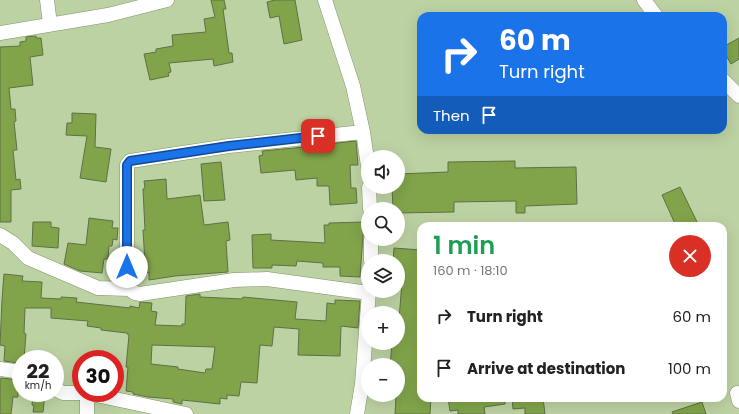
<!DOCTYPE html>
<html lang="en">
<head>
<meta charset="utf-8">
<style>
  :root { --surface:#fff; --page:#f2f2f2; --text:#222; --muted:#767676 }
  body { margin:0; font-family:Poppins,sans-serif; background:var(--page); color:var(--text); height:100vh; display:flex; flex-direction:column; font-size:15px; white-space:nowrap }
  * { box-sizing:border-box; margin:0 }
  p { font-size:13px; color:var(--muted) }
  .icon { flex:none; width:22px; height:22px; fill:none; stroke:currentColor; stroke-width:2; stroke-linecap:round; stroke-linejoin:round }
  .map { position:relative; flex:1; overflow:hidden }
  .panel { position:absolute; left:417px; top:222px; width:310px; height:180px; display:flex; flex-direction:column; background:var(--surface); border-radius:12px; box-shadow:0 4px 16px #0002 }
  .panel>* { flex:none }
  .banner { position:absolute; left:417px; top:12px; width:310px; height:122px; border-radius:12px; box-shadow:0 4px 16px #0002; background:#1a73e8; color:#fff; overflow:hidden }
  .controls { position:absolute; left:361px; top:150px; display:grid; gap:8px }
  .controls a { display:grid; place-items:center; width:44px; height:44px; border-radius:50%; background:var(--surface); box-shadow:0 4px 16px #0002; font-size:20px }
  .speed { position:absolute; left:12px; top:350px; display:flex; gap:8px; font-size:20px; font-weight:700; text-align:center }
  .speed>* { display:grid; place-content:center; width:52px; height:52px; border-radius:50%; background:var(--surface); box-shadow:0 4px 16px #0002; line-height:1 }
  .speed small { font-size:10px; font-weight:400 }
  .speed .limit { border:6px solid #d22; background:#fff; color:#111 }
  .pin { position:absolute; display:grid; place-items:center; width:34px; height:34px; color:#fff; margin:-17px; border-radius:8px; box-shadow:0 2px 6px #0006 }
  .me { position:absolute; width:44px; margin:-22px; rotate:0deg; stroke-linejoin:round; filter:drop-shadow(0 0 3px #0008) }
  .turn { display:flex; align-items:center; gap:14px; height:84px; padding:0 16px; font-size:18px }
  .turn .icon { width:52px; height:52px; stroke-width:2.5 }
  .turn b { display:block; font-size:28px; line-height:34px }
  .then { display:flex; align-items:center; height:38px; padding:0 16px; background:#0003; gap:8px; font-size:15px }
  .round { display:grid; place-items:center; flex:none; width:42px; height:42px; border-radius:21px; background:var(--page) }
  .headline { display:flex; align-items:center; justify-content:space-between; height:68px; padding:0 16px }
  h1 { font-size:24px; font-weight:600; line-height:30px; color:#1e9e55 }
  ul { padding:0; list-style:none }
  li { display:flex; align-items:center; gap:12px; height:52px; padding:0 16px }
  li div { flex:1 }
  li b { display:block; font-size:15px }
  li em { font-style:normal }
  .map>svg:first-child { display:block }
  .building { fill:#81a44b; stroke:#5e7045; fill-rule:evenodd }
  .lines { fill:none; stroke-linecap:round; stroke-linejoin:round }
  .minor-casing { stroke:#809366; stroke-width:15 }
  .minor { stroke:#fff; stroke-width:14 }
  .route-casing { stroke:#114b97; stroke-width:10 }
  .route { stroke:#1a73e8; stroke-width:7 }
</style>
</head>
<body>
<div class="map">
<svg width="739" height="414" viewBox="0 0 739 414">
  <rect width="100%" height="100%" fill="#bdd2a3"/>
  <path class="building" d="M211 0H224L226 9H223L229 53H232L233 62 214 66 213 59 169 63 171 72 168 73 169 76 150 80 144 54 156 52V49L173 46 172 35 206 32 204 19 215 17Z
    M275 0H295L302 40 284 44 279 16 270 18 267 2Z
    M36 36V38H41L43 55 30 57 33 85 9 88 11 109H15L16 121 14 122 17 150H13L16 180 20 179 21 189 11 190V222H0V47L20 46V42L26 41V37Z
    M739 38V59L731 64 723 50V47Z
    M72 113 96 114 95 147 111 149 106 182 80 178 87 136 66 135 67 123H72Z
    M356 141 358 165H350L351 188H356L357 203 330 205 329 186H317V178L296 180 295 170 261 173 259 156 263 155 262 151 305 147V148L327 146V144Z
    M515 161V168L576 167 577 204 525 206V213H516V201L454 202V212L398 213V209H393L392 187H398V174L448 172V162Z
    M221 162 225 200 204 201 201 164Z
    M166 179 167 199 200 195 204 225 228 222 230 240 226 241 228 272 175 276 149 280V272L144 273 143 264 145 263 143 230H145L143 189 145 188 144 181Z
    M680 187 699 226H676L662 195Z
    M89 218 113 221 112 228H118L117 240 113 239 112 246H109L108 259H104L102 273 80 271 64 264 68 243 86 245Z
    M33 222H51V227L59 228 58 248 32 246Z
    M364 222 360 277 340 276V267H323V263L297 261 296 266 272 265V268H253L252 235 271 234V240L325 243 324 225H329V223Z
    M394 248 421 250V398H431L430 414H395L396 395H398V365H390L392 343H398V318L399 319 403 270 398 269V261H393Z
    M4 274 23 276 22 281 42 282 41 298 61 299V297L77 298 76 302 130 308V306L139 308 140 302 152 303 151 311 157 312 155 325 182 326V324H185L186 296 200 294V297L242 299 243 297 297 302 295 319 326 321 327 303 335 304V300L360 301 358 328 341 326 340 356 298 355 299 329 274 327 272 346 260 345 257 383 241 382 239 396 227 395V399L220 398V404L182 400V404L173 402V399L148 397 133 394V392L126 391 128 367H126L129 335 127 334V333L101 330V328L87 326 88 321 51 318V308H25L24 333 26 334 24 359 20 358 19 363 4 361 5 346 0 345 2 300ZM152 345 215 347 212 369H206L205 373 178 369V367L151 364Z
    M1 378 18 380V397H13L11 414H0V380Z
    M33 393 45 394 43 412H33L34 406 32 405Z
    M448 398H505V404L484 407 485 414H458V410L450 411Z
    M512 398H543L545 414H525V408L513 409Z
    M702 402 706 414H673L672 412Z"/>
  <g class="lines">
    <g class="minor-casing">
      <path id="minor" d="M47 0 50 24
        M325 0 353 86 363 132 368 166
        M644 0 656 16
        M0 33 108 15 167 0
        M723 80 739 96
        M363 132 229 146 130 161 127 165V281C130 289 131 293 140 294L234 280 267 279 369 293
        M369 187 370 209
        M0 235 13 243 28 258 98 288 129 289
        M371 261V239
        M0 369 21 372
        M55 389 63 393H87L186 414
        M737 393 739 401
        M87 414V393
        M357 414 362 384 369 291"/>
    </g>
    <use href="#minor" class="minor"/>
  </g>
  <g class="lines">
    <g class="route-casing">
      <path id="route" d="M127 267V165L130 161 229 146 318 136"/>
    </g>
    <use href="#route" class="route"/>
  </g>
</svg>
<div class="controls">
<a><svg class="icon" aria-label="sound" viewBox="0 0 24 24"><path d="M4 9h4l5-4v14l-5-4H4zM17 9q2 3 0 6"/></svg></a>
<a><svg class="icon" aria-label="search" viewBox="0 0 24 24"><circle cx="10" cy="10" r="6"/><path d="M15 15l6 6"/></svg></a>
<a><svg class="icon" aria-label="layers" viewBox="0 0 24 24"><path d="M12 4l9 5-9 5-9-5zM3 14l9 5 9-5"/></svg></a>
<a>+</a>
<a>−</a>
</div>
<div class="speed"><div>22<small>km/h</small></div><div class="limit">30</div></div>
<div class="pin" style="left:318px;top:136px;background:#d93025"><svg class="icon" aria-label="arrive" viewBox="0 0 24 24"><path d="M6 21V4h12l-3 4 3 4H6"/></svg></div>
<svg class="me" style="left:127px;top:267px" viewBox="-20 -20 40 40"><circle r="19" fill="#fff"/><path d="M0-13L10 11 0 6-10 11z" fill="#1a73e8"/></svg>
<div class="banner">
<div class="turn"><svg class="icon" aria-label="right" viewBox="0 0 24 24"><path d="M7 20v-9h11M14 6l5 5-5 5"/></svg><div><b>60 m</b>Turn right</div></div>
<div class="then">Then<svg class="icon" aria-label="arrive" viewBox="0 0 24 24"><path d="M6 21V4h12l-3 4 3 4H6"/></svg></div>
</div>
<section class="panel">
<div class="headline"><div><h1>1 min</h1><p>160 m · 18:10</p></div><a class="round" style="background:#d93025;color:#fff"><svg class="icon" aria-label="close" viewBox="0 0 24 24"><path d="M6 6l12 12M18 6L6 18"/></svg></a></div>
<ul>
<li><svg class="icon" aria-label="right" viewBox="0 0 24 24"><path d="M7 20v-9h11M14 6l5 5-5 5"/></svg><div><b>Turn right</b></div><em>60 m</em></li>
<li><svg class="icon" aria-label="arrive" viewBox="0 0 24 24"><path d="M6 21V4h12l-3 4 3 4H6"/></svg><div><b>Arrive at destination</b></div><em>100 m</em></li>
</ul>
</section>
</div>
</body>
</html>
